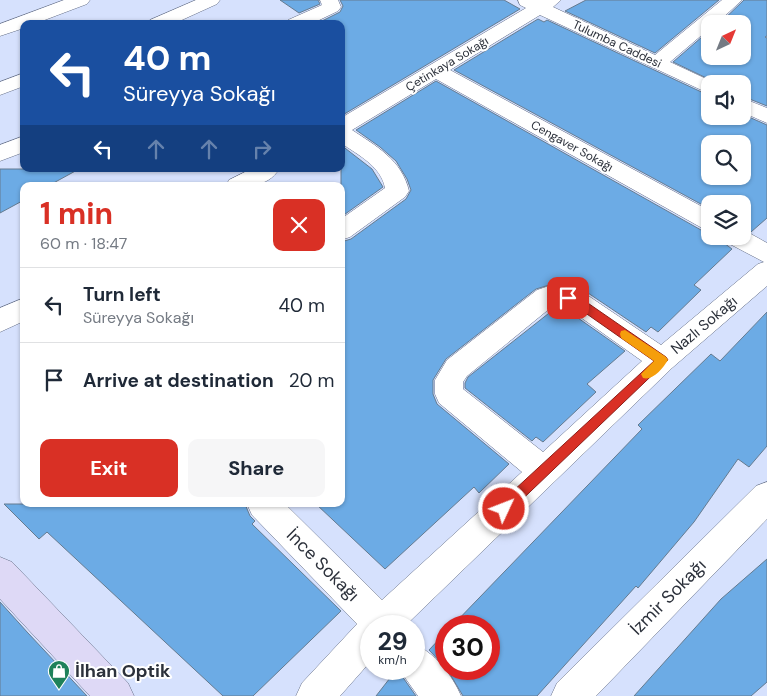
<!DOCTYPE html>
<html lang="en">
<head>
<meta charset="utf-8">
<style>
  :root { --surface:#fff; --page:#f6f6f7; --text:#1f2937; --muted:#747a83; --line:#e0e1e3; --accent:#d93025 }
  body { margin:0; font-family:"DM Sans",sans-serif; background:var(--page); color:var(--text); height:100vh; display:flex; flex-direction:column; font-size:19px; white-space:nowrap }
  * { box-sizing:border-box; margin:0 }
  p { font-size:16px; color:var(--muted) }
  .icon { flex:none; width:28px; height:28px; fill:none; stroke:currentColor; stroke-width:2; stroke-linecap:round; stroke-linejoin:round }
  .map { position:relative; flex:1; overflow:hidden }
  .panel { position:absolute; left:20px; top:182px; width:325px; height:325px; display:flex; flex-direction:column; background:var(--surface); border-radius:10px; box-shadow:0 1px 4px #0004 }
  .panel>* { flex:none }
  .guide { position:absolute; left:20px; top:20px; width:325px; height:152px; border-radius:10px; box-shadow:0 1px 4px #0004; background:#1a4fa0; color:#fff; overflow:hidden }
  .needle { width:32px; rotate:43deg }
  .tools { position:absolute; left:701px; top:15px; display:grid; gap:10px }
  .tools a { display:grid; place-items:center; width:50px; height:50px; border-radius:10px; background:var(--surface); box-shadow:0 1px 4px #0004; font-size:25px }
  .speed { position:absolute; left:360px; top:615px; display:flex; gap:10px; font-size:25px; font-weight:700; text-align:center }
  .speed>* { display:grid; place-content:center; width:65px; height:65px; border-radius:50%; background:var(--surface); box-shadow:0 1px 4px #0004; line-height:1 }
  .speed small { font-size:12px; font-weight:400 }
  .speed .limit { border:8px solid #d22; background:#fff; color:#111 }
  .pin { position:absolute; display:grid; place-items:center; width:42px; height:42px; color:#fff; margin:-21px; border-radius:10px; box-shadow:0 2px 8px #0006 }
  .me { position:absolute; width:55px; margin:-28px; rotate:47deg; stroke-linejoin:round; filter:drop-shadow(0 0 4px #0008) }
  .turn { display:flex; align-items:center; gap:18px; height:105px; padding:0 20px; font-size:22px }
  .turn .icon { width:65px; height:65px; stroke-width:2.5 }
  .turn b { display:block; font-size:35px; line-height:42px }
  .lanes { display:flex; align-items:center; height:48px; padding:0 20px; background:#0003; justify-content:center; gap:25px; direction:ltr }
  .lanes .off { opacity:.35 }
  .round { display:grid; place-items:center; flex:none; width:52px; height:52px; border-radius:10px; background:var(--page) }
  .headline { display:flex; align-items:center; justify-content:space-between; height:85px; padding:0 20px }
  h1 { font-size:30px; font-weight:700; line-height:38px; color:var(--accent) }
  .cta { display:flex; gap:10px; margin-top:auto; padding:10px 20px }
  .cta a { flex:1; height:58px; border-radius:10px; background:var(--accent); color:#fff; font-size:20px; font-weight:700; line-height:58px; text-align:center }
  .cta a+a { background:var(--page); color:var(--text) }
  ul { padding:0; list-style:none }
  li { display:flex; align-items:center; gap:15px; height:75px; padding:0 20px; border-top:1px solid var(--line) }
  li div { flex:1 }
  li b { display:block; font-size:19px }
  li em { font-style:normal }
  .map>svg:first-child { display:block }
  .building { fill:#6cabe5; stroke:#657b90; fill-rule:evenodd }
  .lines { fill:none; stroke-linecap:round; stroke-linejoin:round }
  .street-casing { stroke:#656f87; stroke-width:1 }
  .secondary-casing { stroke:#656f87; stroke-width:1 }
  .street { fill:#fff; fill-rule:evenodd }
  .secondary { fill:#ded9f6; fill-rule:evenodd }
  .route { fill:#d93025; stroke:#8d1f18 }
  .slow { fill:#f59e0b }
  .labels { text-anchor:middle; stroke-width:4; stroke-linejoin:round; paint-order:stroke }
  .far-street-label { font-size:12px; fill:#2c313b; stroke:#fff }
  .street-label { font-size:15px; fill:#2c313b; stroke:#fff }
  .near-street-label { font-size:18px; fill:#2c313b; stroke:#fff }
  .near-poi-label { font-size:18px; font-weight:bold; fill:#2c313b; stroke:#fff; text-anchor:start }
</style>
</head>
<body>
<div class="map">
<svg width="767" height="696" viewBox="0 0 767 696">
  <rect width="100%" height="100%" fill="#d6e1fd"/>
  <path class="building" d="M280 0H318L320 4 299 13Z
    M340 0H504L520 9 341 116V24H316L340 12 343 6Z
    M586 0H719L655 53 565 11Z
    M744 0H767V36L765 37 767 38V106L742 96V84H719L673 62 710 30V56H742V24H719Z
    M538 19 544 22 547 20 710 96V116H742V114L767 125V218L751 232 742 227V204H710V209L454 70ZM710 144H742V176H710Z
    M436 81 701 230 710 233V236H721L724 243 732 249 694 285 701 290 658 332 651 327 646 332 588 293 559 282 536 289 446 359 433 380V394L437 404 509 464 479 493 474 487 385 569 316 504H341V242L351 239 406 199 411 190 407 179 396 161 380 147 356 130Z
    M341 145 372 169 383 187 341 217Z
    M0 169H79L48 186H24V200L0 213Z
    M558 306 568 311 625 351 587 384 596 392 543 442 536 437 532 441 465 388V383L468 377Z
    M767 312V446L749 467 738 459 694 522 638 588 636 586 537 696H463L447 669H489V626H452L642 429 638 425 711 354 720 361Z
    M4 504H245L250 516 255 521 252 524 341 611 253 696H223L47 532 39 539Z
    M767 559V682L751 696H634L721 599Z
    M0 602 28 633 87 696H0Z
    M446 632V668L429 650Z
    M397 669 416 696H376Z"/>
  <g class="lines">
    <g class="street-casing">
      <path id="street" d="M64 0H90L87 4 34 24H24V28L0 36V24Z
        M196 0H220L217 4 173 24H148L150 20Z
        M320 0H338L341 7 338 11 311 24H286L288 20 322 5Z
        M518 0H561L553 7 655 55 722 0H742L716 24H710V28L670 62 717 84H710V94L540 15 450 70 710 211V231L702 228 436 79 352 130C376 146 402 160 409 191L405 197 350 237 341 240V219L385 188C381 166 358 155 341 143V118L526 8 520 5Z
        M24 73V86L0 95V82Z
        M742 98 767 108V123L742 112Z
        M24 136V152L0 161V145Z
        M251 169H279C268 188 245 186 226 186L229 180Z
        M742 229 767 243V286L672 368 405 626H371V661L340 696H296L302 683 357 624 252 515 247 504H285L382 600 522 472 439 403 435 394V380L447 360 537 290 546 287 559 284 587 295 661 345 758 264 764 262 726 242 723 236H742ZM558 304 569 309 642 361 543 452 463 389V382L467 376 554 305Z
        M24 298V321L0 332V308Z
        M767 482V519L596 696H551L557 683 756 486Z
        M414 644C435 653 452 675 461 696H418L399 669H414Z"/>
    </g>
    <g class="secondary-casing">
      <path id="secondary" d="M0 557 12 562 128 683 134 696H90L0 599Z"/>
    </g>
    <use href="#street" class="street"/>
    <use href="#secondary" class="secondary"/>
  </g>
  <path class="route" d="M568 294 582 299 666 357 668 360 508 513 504 515 499 513 497 509 499 504 654 361 574 305 565 301 563 298 565 295Z"/>
  <path class="slow" d="M625 330 666 357 668 360C663 368 653 381 643 378L641 374 654 361 621 338 620 334 621 331Z"/>
  <defs>
    <g id="shop-pin" transform="scale(1.125)"><path d="M0 17L-7.5 6A9.5 9.5 0 1 1 7.5 6Z" fill="#1e815a" stroke="#fff"/><path d="M-5-2.5h2.3a2.7 3.5 0 0 1 5.4 0H5L5.5 6h-11ZM-1.5-2.5h3a1.5 2.3 0 0 0-3 0Z" fill="#fff"/></g>
  </defs>
  <g fill-rule="evenodd">
    <use href="#shop-pin" x="59" y="671"/>
  </g>
  <g class="labels">
    <g class="far-street-label">
      <text transform="translate(617 44) rotate(25)" y="4">Tulumba Caddesi</text>
      <text transform="translate(447 64) rotate(-31)" y="4">Çetinkaya Sokağı</text>
      <text transform="translate(572 146) rotate(29)" y="4">Cengaver Sokağı</text>
    </g>
    <g class="street-label">
      <text transform="translate(704 325) rotate(-40)" y="5">Nazlı Sokağı</text>
    </g>
    <g class="near-street-label">
      <text transform="translate(323 565) rotate(45)" y="6">İnce Sokağı</text>
      <text transform="translate(668 597) rotate(-45)" y="6">İzmir Sokağı</text>
    </g>
    <g class="near-poi-label">
      <text x="75" y="677">İlhan Optik</text>
    </g>
  </g>
</svg>
<div class="tools">
<a><svg class="needle" viewBox="-14 -14 28 28"><path d="M0-13l5 13h-10z" fill="#e53935"/><path d="M0 13l5-13h-10z" fill="#747a83"/></svg></a>
<a><svg class="icon" aria-label="sound" viewBox="0 0 24 24"><path d="M4 9h4l5-4v14l-5-4H4zM17 9q2 3 0 6"/></svg></a>
<a><svg class="icon" aria-label="search" viewBox="0 0 24 24"><circle cx="10" cy="10" r="6"/><path d="M15 15l6 6"/></svg></a>
<a><svg class="icon" aria-label="layers" viewBox="0 0 24 24"><path d="M12 4l9 5-9 5-9-5zM3 14l9 5 9-5"/></svg></a>
</div>
<div class="speed"><div>29<small>km/h</small></div><div class="limit">30</div></div>
<div class="pin" style="left:568px;top:298px;background:#d93025"><svg class="icon" aria-label="arrive" viewBox="0 0 24 24"><path d="M6 21V4h12l-3 4 3 4H6"/></svg></div>
<svg class="me" style="left:504px;top:509px" viewBox="-20 -20 40 40"><circle r="17" fill="#d93025" stroke="#fff" stroke-width="3"/><path d="M0-11L8 9 0 5-8 9z" fill="#fff"/></svg>
<div class="guide">
<div class="turn"><svg class="icon" aria-label="left" viewBox="0 0 24 24"><path d="M17 20v-9H6M10 6l-5 5 5 5"/></svg><div><b>40 m</b>Süreyya Sokağı</div></div>
<div class="lanes"><svg class="icon" aria-label="left" viewBox="0 0 24 24"><path d="M17 20v-9H6M10 6l-5 5 5 5"/></svg><svg class="icon off" aria-label="ahead" viewBox="0 0 24 24"><path d="M12 20V5M6 11l6-6 6 6"/></svg><svg class="icon off" aria-label="ahead" viewBox="0 0 24 24"><path d="M12 20V5M6 11l6-6 6 6"/></svg><svg class="icon off" aria-label="right" viewBox="0 0 24 24"><path d="M7 20v-9h11M14 6l5 5-5 5"/></svg></div>
</div>
<section class="panel">
<div class="headline"><div><h1>1 min</h1><p>60 m · 18:47</p></div><a class="round" style="background:#d93025;color:#fff"><svg class="icon" aria-label="close" viewBox="0 0 24 24"><path d="M6 6l12 12M18 6L6 18"/></svg></a></div>
<ul>
<li><svg class="icon" aria-label="left" viewBox="0 0 24 24"><path d="M17 20v-9H6M10 6l-5 5 5 5"/></svg><div><b>Turn left</b><p>Süreyya Sokağı</p></div><em>40 m</em></li>
<li><svg class="icon" aria-label="arrive" viewBox="0 0 24 24"><path d="M6 21V4h12l-3 4 3 4H6"/></svg><div><b>Arrive at destination</b></div><em>20 m</em></li>
</ul>
<div class="cta"><a>Exit</a><a>Share</a></div>
</section>
</div>
</body>
</html>
